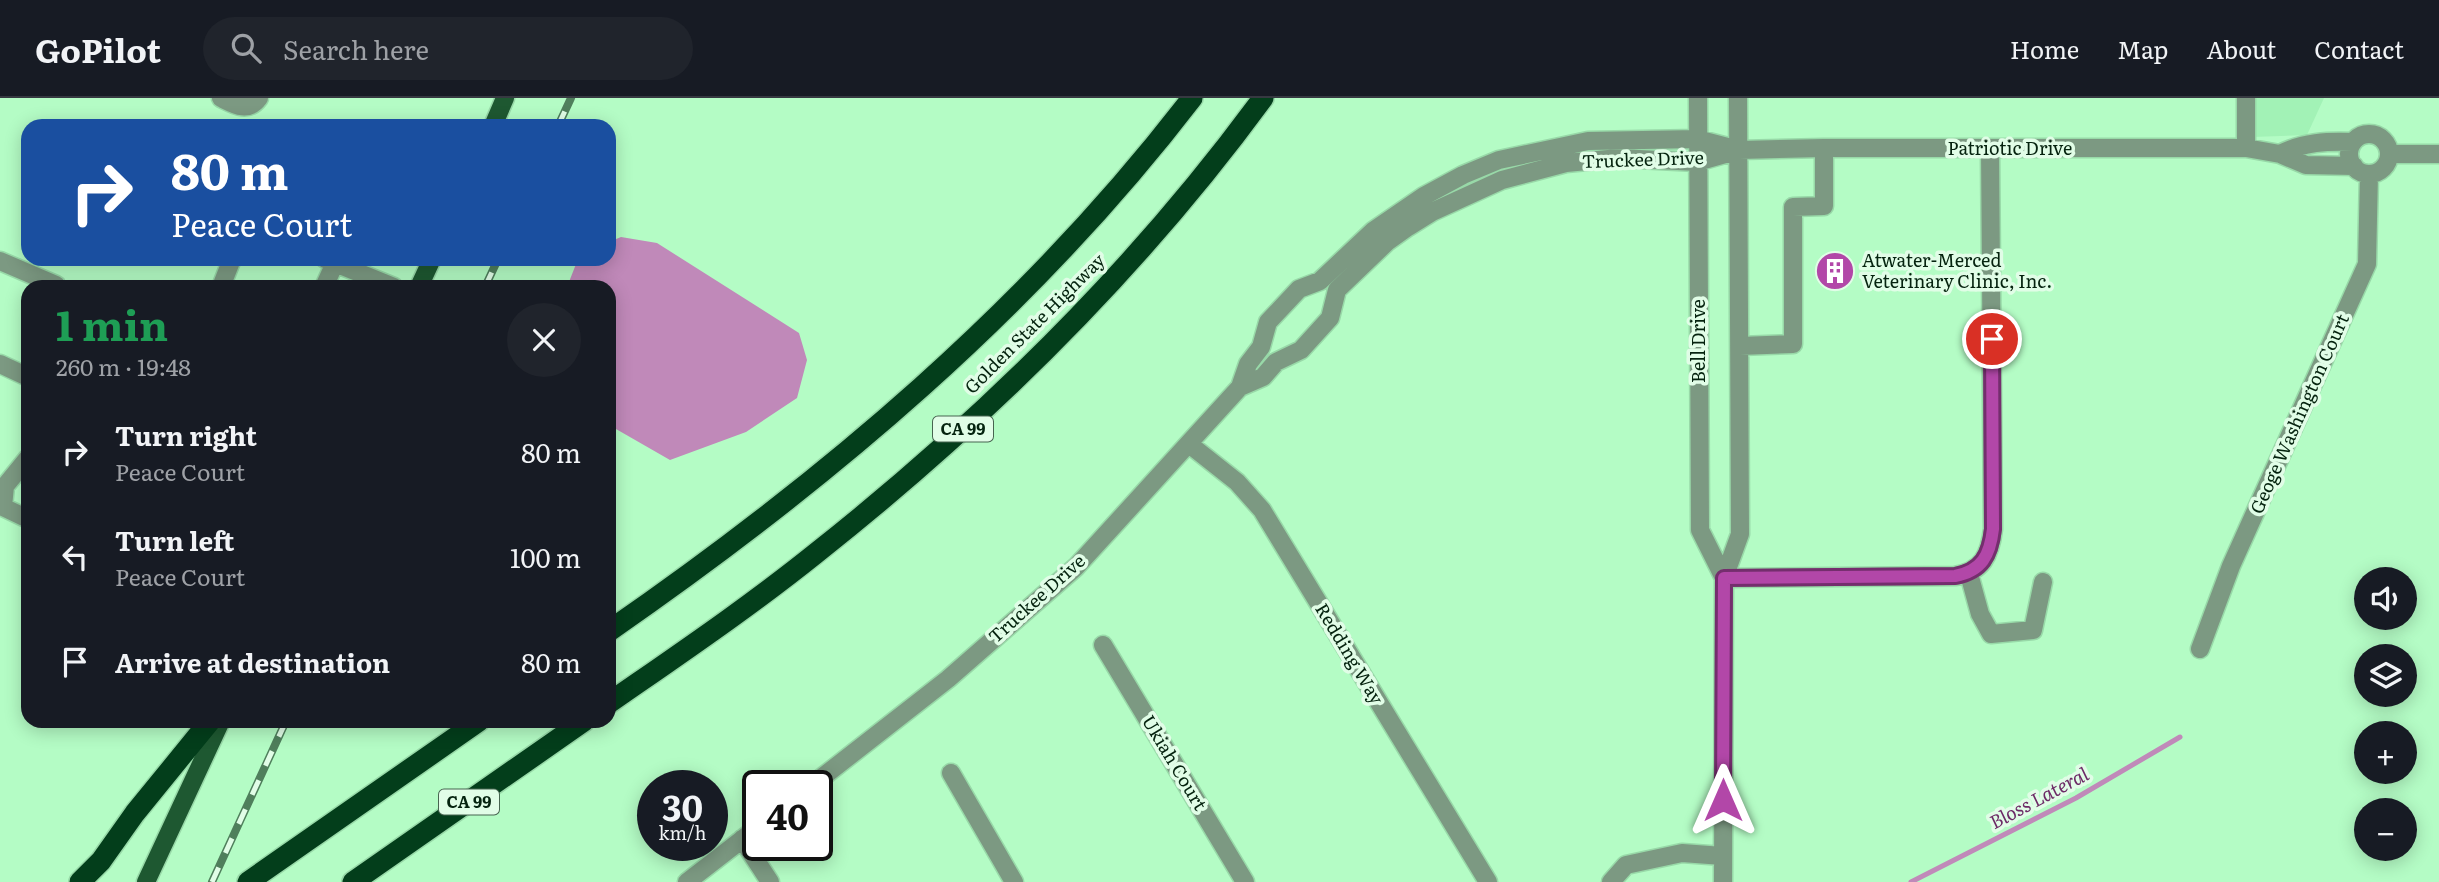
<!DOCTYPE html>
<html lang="en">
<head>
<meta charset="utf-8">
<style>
  :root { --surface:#171b24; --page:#20242c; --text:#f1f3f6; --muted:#9ea1a6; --line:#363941 }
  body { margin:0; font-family:Literata,serif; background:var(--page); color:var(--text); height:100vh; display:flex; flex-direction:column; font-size:26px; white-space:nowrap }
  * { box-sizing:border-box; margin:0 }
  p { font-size:23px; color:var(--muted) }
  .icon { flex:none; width:38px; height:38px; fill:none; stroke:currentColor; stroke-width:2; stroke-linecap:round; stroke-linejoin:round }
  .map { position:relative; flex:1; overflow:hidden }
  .panel { position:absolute; left:21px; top:182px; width:595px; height:448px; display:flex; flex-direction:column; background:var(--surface); border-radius:21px; box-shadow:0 4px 18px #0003 }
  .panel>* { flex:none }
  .banner { position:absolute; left:21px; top:21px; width:595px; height:147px; border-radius:21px; box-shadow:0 4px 18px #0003; background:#1a4fa0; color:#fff; overflow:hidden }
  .buttons { position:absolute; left:2354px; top:469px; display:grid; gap:14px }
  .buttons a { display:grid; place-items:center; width:63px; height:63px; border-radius:50%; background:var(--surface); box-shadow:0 4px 18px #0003; font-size:35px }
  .speed { position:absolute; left:637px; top:672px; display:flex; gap:14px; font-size:35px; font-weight:700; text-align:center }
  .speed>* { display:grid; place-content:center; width:91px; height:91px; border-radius:50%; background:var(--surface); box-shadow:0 4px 18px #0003; line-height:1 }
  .speed small { font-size:18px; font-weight:400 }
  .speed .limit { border:4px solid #111; border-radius:10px; background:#fff; color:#111 }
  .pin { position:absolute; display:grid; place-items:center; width:60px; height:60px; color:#fff; margin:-30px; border:4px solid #fff; border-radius:50%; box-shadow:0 2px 7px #0007 }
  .me { position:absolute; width:77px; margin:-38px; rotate:0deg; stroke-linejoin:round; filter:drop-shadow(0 0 5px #0008) }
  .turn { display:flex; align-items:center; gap:24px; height:147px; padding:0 35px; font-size:32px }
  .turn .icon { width:91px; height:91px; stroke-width:2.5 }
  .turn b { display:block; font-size:49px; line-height:60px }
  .round { display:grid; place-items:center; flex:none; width:74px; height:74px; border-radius:37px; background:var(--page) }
  .summary { display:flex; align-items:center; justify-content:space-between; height:119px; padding:0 35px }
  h1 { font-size:42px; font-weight:700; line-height:52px; color:#1e9e55 }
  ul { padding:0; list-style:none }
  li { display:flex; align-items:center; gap:21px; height:105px; padding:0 35px }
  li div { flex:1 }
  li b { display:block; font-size:26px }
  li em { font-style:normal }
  header { display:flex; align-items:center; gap:42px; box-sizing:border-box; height:98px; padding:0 35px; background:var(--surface); border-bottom:2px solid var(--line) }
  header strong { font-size:33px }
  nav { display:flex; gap:38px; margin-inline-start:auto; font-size:24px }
  .search { width:490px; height:63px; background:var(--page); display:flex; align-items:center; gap:18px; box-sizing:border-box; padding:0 24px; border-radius:38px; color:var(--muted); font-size:26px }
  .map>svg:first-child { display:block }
  .built { fill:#a2f2b6 }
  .water { fill:#c089b9 }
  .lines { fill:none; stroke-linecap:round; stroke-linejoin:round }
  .stream { stroke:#c089b9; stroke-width:5 }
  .minor-casing { stroke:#98d9a8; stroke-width:21 }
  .major-casing { stroke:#98d9a8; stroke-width:21 }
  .highway-casing { stroke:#98d9a8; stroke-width:24 }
  .minor { stroke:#7c9982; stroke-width:18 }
  .major { stroke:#1e5831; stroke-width:18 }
  .highway { stroke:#033e1b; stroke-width:21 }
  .rail-casing { stroke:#4f7f5c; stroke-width:8 }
  .rail { stroke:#e1fde7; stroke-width:5; stroke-dasharray:16; stroke-linecap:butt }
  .route-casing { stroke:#742e6d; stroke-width:18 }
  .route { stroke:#b247a8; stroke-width:12 }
  .labels { text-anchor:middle; stroke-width:7; stroke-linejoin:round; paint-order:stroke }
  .shield { fill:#e1fde7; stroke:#476450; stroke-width:2 }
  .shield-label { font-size:16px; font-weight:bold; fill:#05230f }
  .street-label { font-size:18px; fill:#05230f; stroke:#e1fde7 }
  .poi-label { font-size:18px; fill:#05230f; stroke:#e1fde7; text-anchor:start }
  .water-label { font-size:19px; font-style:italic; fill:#6c2a66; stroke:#e1fde7 }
</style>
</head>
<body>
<header>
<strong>GoPilot</strong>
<div class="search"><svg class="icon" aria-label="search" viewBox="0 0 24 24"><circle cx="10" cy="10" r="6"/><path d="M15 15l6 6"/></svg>Search here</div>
<nav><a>Home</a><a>Map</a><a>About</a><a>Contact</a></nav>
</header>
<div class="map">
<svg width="2439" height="784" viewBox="0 0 2439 784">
  <rect width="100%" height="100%" fill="#b4fcc5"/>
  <path class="built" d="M2251 0H2324L2307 37 2252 39Z"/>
  <path class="water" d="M621 139 657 145 799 235 807 262 797 300 746 334 670 362 609 327V189H567L578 161H609V144Z"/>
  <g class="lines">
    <path class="stream" d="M1911 784 2076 700 2180 639"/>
    <g class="minor-casing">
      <path id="minor" d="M221 0C235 7 248 15 259 0
        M1698 0 1700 432 1724 480
        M2349 56a20 20 0 1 1 40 0a20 20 0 1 1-40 0Z
        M2246 50V0
        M2280 56C2303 44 2328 43 2353 44
        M2389 56H2439
        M325 161 394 189
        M0 163 56 187
        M221 189 232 161
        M324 189 335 165
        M1740 248 1793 246V109L1824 108V50
        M0 266 28 279
        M1240 289 1263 279 1276 264 1301 252 1330 220 1337 192 1387 144 1408 129 1432 114 1502 82 1566 65 1619 60 1697 64 1739 52 1824 50H2246L2280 56 2306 67 2354 68
        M1189 346 1237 384 1262 412 1488 784
        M28 360 5 388 3 409 28 421
        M1969 476 1980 516 1991 536 2033 532 2043 484
        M1724 480 1955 478C1982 474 1990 457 1993 431L1990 51
        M1103 547 1245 784
        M2200 551 2231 468 2367 166 2369 76
        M951 675 1014 784
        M811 688 948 581 1076 469 1240 289 1248 266 1261 249 1268 224 1299 191 1320 183 1373 133 1424 98 1463 77 1499 62 1588 43 1697 41 1739 52
        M742 741 770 784
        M687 784 758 729
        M1611 784 1626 767 1682 755 1723 758
        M1723 784 1724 480 1740 436 1738 0"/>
    </g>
    <g class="major-casing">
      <path id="major" d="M493 28 505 0
        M419 189 432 161
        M146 784 221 623"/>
    </g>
    <g class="highway-casing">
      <path id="highway" d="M609 533C827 382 1030 211 1192 0
        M609 605C678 557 749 509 815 456 982 324 1137 172 1263 0
        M80 784 101 763 135 715 210 623
        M248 784 479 623
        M353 784 584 623"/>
    </g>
    <use href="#minor" class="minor"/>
    <use href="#major" class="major"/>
    <use href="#highway" class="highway"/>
    <g class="rail-casing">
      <path id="rail" d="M558 28 571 0
        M485 189 498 161
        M212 784 286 623"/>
    </g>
    <use href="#rail" class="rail"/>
  </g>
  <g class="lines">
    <g class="route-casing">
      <path id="route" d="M1723 702 1724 480 1955 478C1982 473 1990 457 1993 431L1992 241"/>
    </g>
    <use href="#route" class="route"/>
  </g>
  <defs>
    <g id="building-disc" transform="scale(2.0125)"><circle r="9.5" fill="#b247a8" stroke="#e1fde7"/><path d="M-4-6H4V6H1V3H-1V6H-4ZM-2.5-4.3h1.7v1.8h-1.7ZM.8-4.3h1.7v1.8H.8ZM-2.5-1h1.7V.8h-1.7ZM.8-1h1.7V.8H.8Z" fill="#fff"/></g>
  </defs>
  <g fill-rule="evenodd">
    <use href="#building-disc" x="1835" y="173"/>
  </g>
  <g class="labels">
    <g class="shield">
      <rect x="933" y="318.5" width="60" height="25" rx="5"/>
      <rect x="439" y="691.5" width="60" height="25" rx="5"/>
    </g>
    <g class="shield-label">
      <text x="963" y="337">CA 99</text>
      <text x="469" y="710">CA 99</text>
    </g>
    <g class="street-label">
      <text x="2010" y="57">Patriotic Drive</text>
      <text transform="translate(1643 62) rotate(-2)" y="6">Truckee Drive</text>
      <text transform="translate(1035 226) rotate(-45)" y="6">Golden State Highway</text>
      <text transform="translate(1699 243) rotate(-90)" y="6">Bell Drive</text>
      <text transform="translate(2300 316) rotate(-66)" y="6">Geoge Washington Court</text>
      <text transform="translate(1037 501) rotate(-42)" y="6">Truckee Drive</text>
      <text transform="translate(1349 556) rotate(59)" y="6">Redding Way</text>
      <text transform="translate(1174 665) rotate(59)" y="6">Ukiah Court</text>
    </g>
    <g class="poi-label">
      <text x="1862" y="169">Atwater-Merced<tspan x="1862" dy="21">Veterinary Clinic, Inc.</tspan></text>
    </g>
    <g class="water-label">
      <text transform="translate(2039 700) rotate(-28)" y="7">Bloss Lateral</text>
    </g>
  </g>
</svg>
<div class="buttons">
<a><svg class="icon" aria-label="sound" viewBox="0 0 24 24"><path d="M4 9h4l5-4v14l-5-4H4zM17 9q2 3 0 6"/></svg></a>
<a><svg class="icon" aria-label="layers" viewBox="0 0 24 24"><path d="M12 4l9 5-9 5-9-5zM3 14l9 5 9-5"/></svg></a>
<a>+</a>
<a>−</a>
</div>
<div class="speed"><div>30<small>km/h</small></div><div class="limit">40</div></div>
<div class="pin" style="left:1992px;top:241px;background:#d93025"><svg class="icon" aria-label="arrive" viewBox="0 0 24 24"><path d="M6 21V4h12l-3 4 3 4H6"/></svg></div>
<svg class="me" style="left:1723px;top:702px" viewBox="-20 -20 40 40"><path d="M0-17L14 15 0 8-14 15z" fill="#b247a8" stroke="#fff" stroke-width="4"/></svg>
<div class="banner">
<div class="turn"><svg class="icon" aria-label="right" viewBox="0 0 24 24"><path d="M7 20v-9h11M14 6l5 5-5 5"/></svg><div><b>80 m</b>Peace Court</div></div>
</div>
<section class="panel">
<div class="summary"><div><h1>1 min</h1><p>260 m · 19:48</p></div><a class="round"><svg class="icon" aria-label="close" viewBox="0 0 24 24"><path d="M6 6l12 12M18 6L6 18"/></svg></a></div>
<ul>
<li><svg class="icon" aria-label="right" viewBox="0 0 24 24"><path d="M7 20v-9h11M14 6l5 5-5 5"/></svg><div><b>Turn right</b><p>Peace Court</p></div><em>80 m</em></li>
<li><svg class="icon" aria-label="left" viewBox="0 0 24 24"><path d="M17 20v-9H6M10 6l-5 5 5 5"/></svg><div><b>Turn left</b><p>Peace Court</p></div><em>100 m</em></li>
<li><svg class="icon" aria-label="arrive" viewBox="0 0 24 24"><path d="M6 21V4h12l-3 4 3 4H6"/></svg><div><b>Arrive at destination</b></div><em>80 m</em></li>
</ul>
</section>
</div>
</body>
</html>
